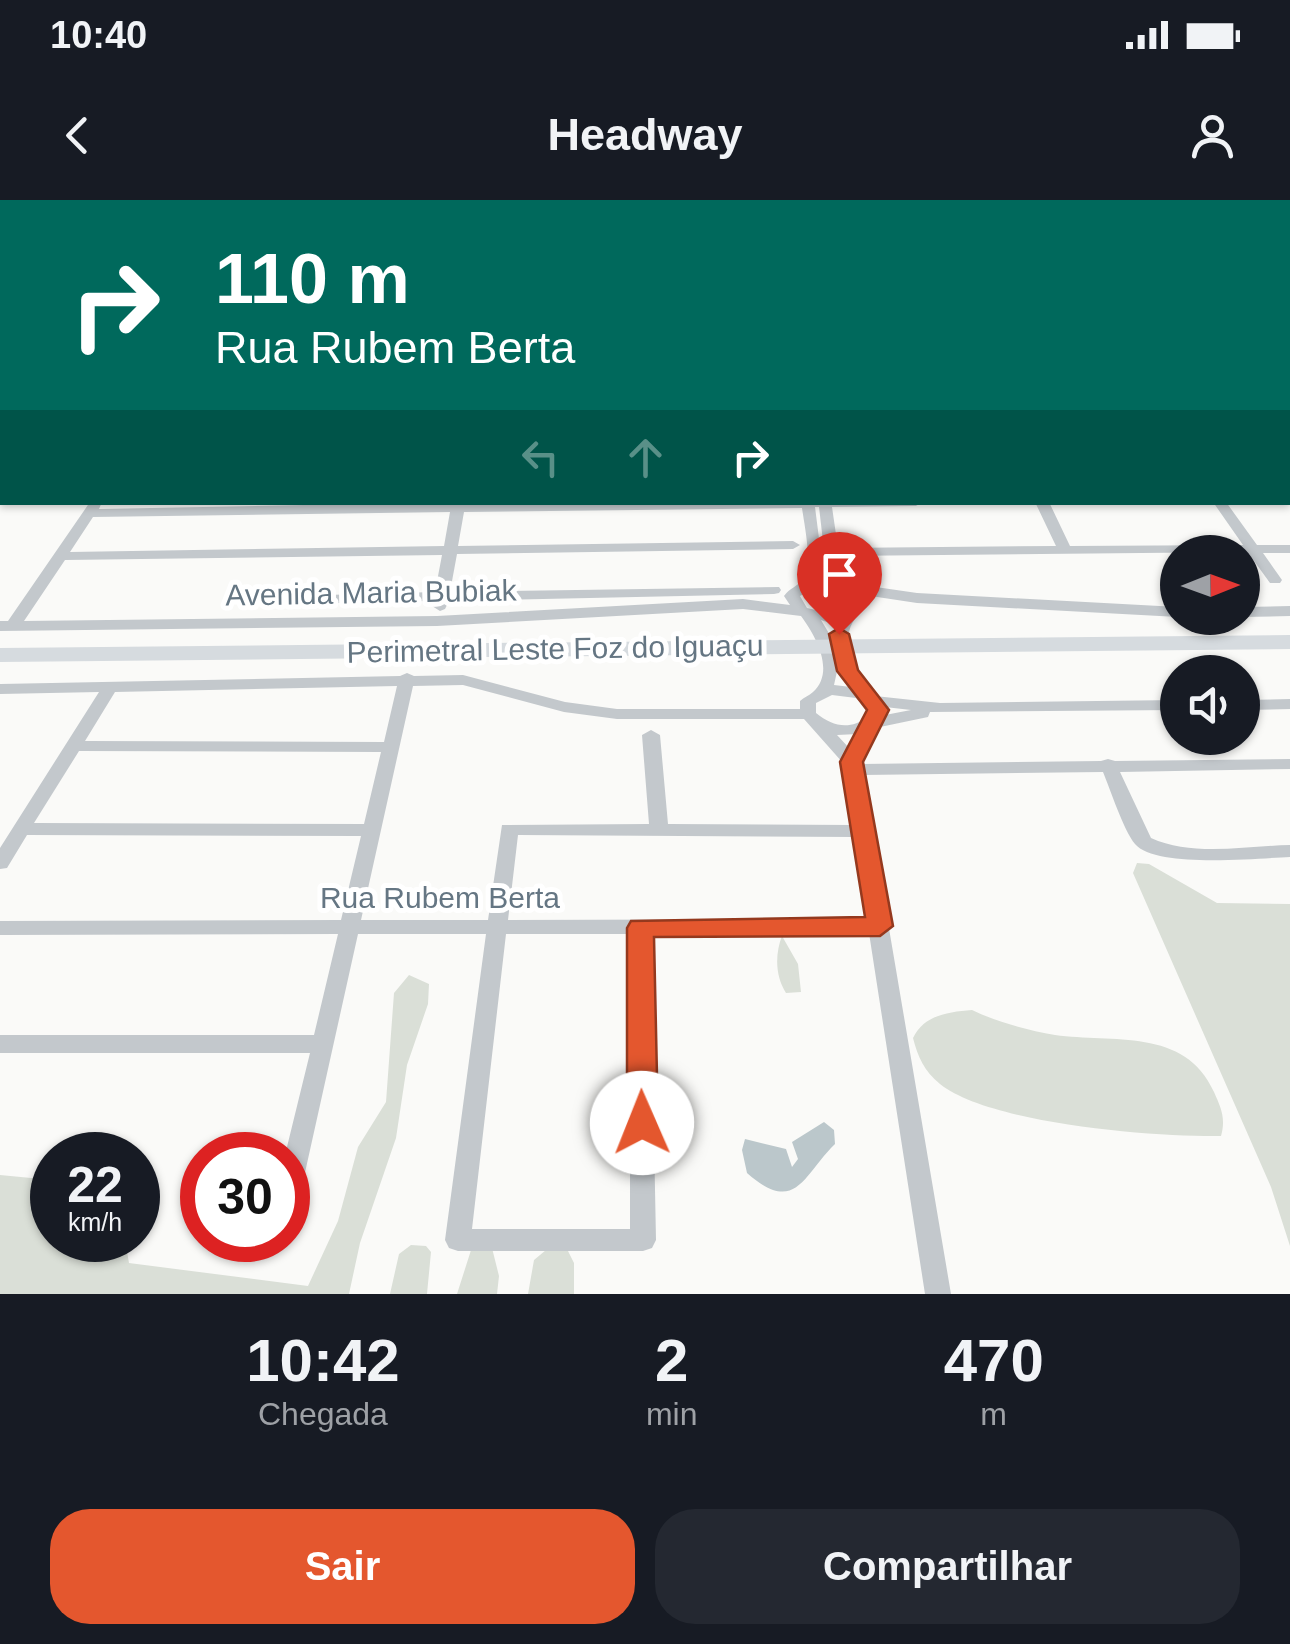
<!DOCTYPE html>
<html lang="pt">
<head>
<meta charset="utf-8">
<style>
  :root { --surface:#171b24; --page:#242831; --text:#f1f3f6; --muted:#9ea1a6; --accent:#e4572e }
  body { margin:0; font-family:Arial,sans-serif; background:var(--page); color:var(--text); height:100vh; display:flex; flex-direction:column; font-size:38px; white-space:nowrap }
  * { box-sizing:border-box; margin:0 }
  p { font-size:32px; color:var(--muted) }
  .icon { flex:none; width:55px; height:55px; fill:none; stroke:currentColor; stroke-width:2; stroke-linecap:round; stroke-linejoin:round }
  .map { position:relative; height:1094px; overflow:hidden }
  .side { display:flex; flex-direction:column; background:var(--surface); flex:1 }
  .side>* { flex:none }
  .banner { position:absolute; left:0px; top:0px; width:1290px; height:305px; box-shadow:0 2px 8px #0004; background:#00695c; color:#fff; overflow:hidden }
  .needle { width:65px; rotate:89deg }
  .buttons { position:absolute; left:1160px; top:335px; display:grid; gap:20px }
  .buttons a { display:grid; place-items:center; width:100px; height:100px; border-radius:50%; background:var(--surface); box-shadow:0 2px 8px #0004; font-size:50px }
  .speed { position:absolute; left:30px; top:932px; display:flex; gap:20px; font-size:50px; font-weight:700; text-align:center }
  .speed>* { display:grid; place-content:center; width:130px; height:130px; border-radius:50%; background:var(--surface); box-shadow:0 2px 8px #0004; line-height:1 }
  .speed small { font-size:25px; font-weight:400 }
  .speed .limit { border:15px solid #d22; background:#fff; color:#111 }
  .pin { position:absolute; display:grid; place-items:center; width:85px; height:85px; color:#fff; margin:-102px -42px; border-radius:50% 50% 50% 0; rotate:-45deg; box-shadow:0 0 10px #0007 }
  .pin .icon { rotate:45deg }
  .me { position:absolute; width:110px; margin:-55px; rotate:359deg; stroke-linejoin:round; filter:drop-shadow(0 0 8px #0008) }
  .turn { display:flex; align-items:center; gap:35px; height:210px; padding:0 50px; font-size:45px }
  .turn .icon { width:130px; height:130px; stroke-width:2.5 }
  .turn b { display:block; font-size:70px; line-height:85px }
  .lanes { display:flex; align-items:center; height:95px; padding:0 50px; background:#0003; justify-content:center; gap:50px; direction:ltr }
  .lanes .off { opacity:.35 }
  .eta { display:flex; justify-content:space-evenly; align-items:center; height:170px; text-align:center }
  .eta b { font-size:60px; font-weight:700; line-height:70px }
  .button { display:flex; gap:20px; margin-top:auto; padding:20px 50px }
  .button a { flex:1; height:115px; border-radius:40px; background:var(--accent); color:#fff; font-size:40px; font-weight:700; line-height:115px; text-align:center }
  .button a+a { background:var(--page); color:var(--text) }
  .status { display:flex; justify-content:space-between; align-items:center; height:70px; padding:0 50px; background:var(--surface); direction:ltr }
  .status svg { height:28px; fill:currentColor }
  header { display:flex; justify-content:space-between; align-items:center; height:130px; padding:0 50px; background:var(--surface); font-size:45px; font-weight:700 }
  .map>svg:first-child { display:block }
  .green { fill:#dadfd7 }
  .water { fill:#bbc7cb }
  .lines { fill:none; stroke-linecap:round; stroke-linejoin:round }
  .minor { fill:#c3c8cc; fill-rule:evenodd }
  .major { fill:#d6dbdf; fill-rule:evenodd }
  .highway { fill:#d6dbdf; fill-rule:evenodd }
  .route { fill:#e4572e; stroke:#94391e; stroke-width:2.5 }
  .labels { text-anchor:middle; stroke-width:10; stroke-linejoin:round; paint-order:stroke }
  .street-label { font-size:30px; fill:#657683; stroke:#fff }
</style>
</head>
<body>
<div class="status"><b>10:40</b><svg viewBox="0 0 49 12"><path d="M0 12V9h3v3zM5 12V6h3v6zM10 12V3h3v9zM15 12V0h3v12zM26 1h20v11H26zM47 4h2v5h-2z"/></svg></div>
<header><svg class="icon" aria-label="back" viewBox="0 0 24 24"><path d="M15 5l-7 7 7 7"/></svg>Headway<svg class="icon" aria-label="person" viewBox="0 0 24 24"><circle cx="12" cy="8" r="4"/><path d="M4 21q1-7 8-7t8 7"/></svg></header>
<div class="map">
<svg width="1290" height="1094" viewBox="0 0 1290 1094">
  <rect width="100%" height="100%" fill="#fafaf8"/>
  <path class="green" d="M1137 663 1149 664 1217 703 1290 704V1046L1271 987 1133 673Z
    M782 736 798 764 801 792 786 793C775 776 775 754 782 736Z
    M409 775 429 784 428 804 407 865 396 938 360 1043 349 1094H0V975L52 980V1040H125L129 1063 308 1086 338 1021 358 947 386 902 394 793Z
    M972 810C997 822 1027 830 1055 835 1112 843 1185 827 1214 892 1221 908 1226 918 1221 936 1156 937 990 924 940 884 924 871 918 857 913 838 924 815 948 812 972 810Z
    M411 1045 426 1046 431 1052 427 1094H390L399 1054Z
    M472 1047 492 1048 499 1076 497 1094H457Z
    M546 1050 568 1051 574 1063V1094H528L534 1060Z"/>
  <path class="water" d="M824 922 834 930 835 944C803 975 796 1016 747 973L742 950 745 939 786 949 792 967 798 959 792 942Z"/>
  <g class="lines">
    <path class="minor" d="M861 0H869L870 2H862Z
      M1002 0H1011L1012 2H1004Z
      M1142 0H1151L1152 2H1144Z
      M1281 0H1290V7Z
      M0 9H2V15H0Z
      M1288 29H1290V35H1288Z
      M1288 49H1290V55H1288Z
      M1288 70H1290V76H1288Z
      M0 71H2V77H0Z
      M1288 142H1290V150H1288Z
      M1288 249 1290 250V260L1288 259Z
      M90 302H102L99 309 452 302H922L916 306 832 307 838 348 1056 346 1035 302H1049L1070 346 1243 345 1213 302H1226L1257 345H1290V353H1263L1282 380 1280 383H1270L1249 354 1242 352 839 356 840 366 855 384 917 393 1178 407V417L917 403 864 395 868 399 867 407C830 434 856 469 875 496L940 503 1178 500V510L930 512 928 517 880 527 861 564 1101 561 1108 559 1115 561 1290 559V569L1120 572 1151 638C1192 657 1246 646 1290 645V657C1258 658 1156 669 1135 644 1124 631 1110 589 1103 572L863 575 951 1094H925L869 733 650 734 656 1040 652 1048 643 1051H458L449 1048 445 1040 486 734H358L300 995 297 1002 288 1005V955H285L310 853H0V835H314L338 734 0 735V721L341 720 361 636 27 635 7 668 0 669V648L99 492 0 494V484L400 476 407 473 414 476 463 475 565 502 617 509H800V501C804 497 809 496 813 492 836 471 815 435 801 416L743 409 437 426 0 431V421H8ZM815 307H819L826 367 836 380 819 378 823 370ZM802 308C804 323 814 370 803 380 796 387 790 388 784 396L790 405 743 399 437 416 24 421 65 360 442 355 435 392 289 396 286 399 289 402 294 404 433 401 432 406 440 411 445 409 449 401 774 394 779 393 781 390 779 387 450 392 457 354 793 349 800 345 793 341 458 346 464 312ZM450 312 444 346 70 352 93 317ZM816 387 840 389 852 400V404L829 413 807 408 800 396ZM821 420 830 423 840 420 833 440ZM838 467 851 487 834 485ZM463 485 564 512 617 519H804L843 563 853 625 668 624 660 535 651 530 642 535 649 624 502 625 488 720H361L413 486ZM397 486 384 542 85 541 115 492ZM832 495 856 498 869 511 868 517C850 530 833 527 816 513V503ZM885 507 911 510 885 515ZM858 534 850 549 837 535ZM79 551 381 552 364 624 34 623ZM518 635 855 637 867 719 508 720ZM506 734H630V1029H472Z
      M1290 406V416L1242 417V407Z
      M1290 499V509L1242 510V500Z"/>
    <path class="major" d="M768 0H778V2H768Z
      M1290 94V102L1288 101V95Z"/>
    <path class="highway" d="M1290 435V449L0 462V448Z"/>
  </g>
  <path class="route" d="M839 428 849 434 858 470 889 510 863 562 893 726 880 736 654 737 658 923 653 932 642 935 631 932 627 923V728L631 721 865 717 840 562 867 510 837 471 829 434Z"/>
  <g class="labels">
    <g class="street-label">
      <text transform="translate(371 393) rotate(-1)" y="10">Avenida Maria Bubiak</text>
      <text transform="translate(555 449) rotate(-1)" y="10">Perimetral Leste Foz do Iguaçu</text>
      <text x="440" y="708">Rua Rubem Berta</text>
    </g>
  </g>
</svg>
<div class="buttons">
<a><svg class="needle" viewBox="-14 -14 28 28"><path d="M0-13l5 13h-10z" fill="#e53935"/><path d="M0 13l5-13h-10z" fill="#9ea1a6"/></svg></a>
<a><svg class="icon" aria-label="sound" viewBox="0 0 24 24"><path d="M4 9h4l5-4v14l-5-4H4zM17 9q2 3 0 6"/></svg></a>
</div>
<div class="speed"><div>22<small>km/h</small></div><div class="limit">30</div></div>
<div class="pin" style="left:839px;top:434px;background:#d93025"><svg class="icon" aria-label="arrive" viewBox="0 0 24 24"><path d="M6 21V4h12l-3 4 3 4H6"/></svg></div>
<svg class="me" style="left:642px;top:923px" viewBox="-20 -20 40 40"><circle r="19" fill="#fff"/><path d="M0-13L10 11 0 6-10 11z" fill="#e4572e"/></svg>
<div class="banner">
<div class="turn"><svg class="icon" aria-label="right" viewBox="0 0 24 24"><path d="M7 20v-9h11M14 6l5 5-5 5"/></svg><div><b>110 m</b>Rua Rubem Berta</div></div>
<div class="lanes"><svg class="icon off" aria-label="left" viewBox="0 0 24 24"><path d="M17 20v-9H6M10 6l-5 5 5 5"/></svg><svg class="icon off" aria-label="ahead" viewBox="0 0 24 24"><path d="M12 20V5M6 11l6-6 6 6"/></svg><svg class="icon" aria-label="right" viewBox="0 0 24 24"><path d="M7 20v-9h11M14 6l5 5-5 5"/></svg></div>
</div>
</div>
<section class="side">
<div class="eta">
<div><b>10:42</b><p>Chegada</p></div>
<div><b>2</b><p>min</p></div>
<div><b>470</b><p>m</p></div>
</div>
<div class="button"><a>Sair</a><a>Compartilhar</a></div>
</section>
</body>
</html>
